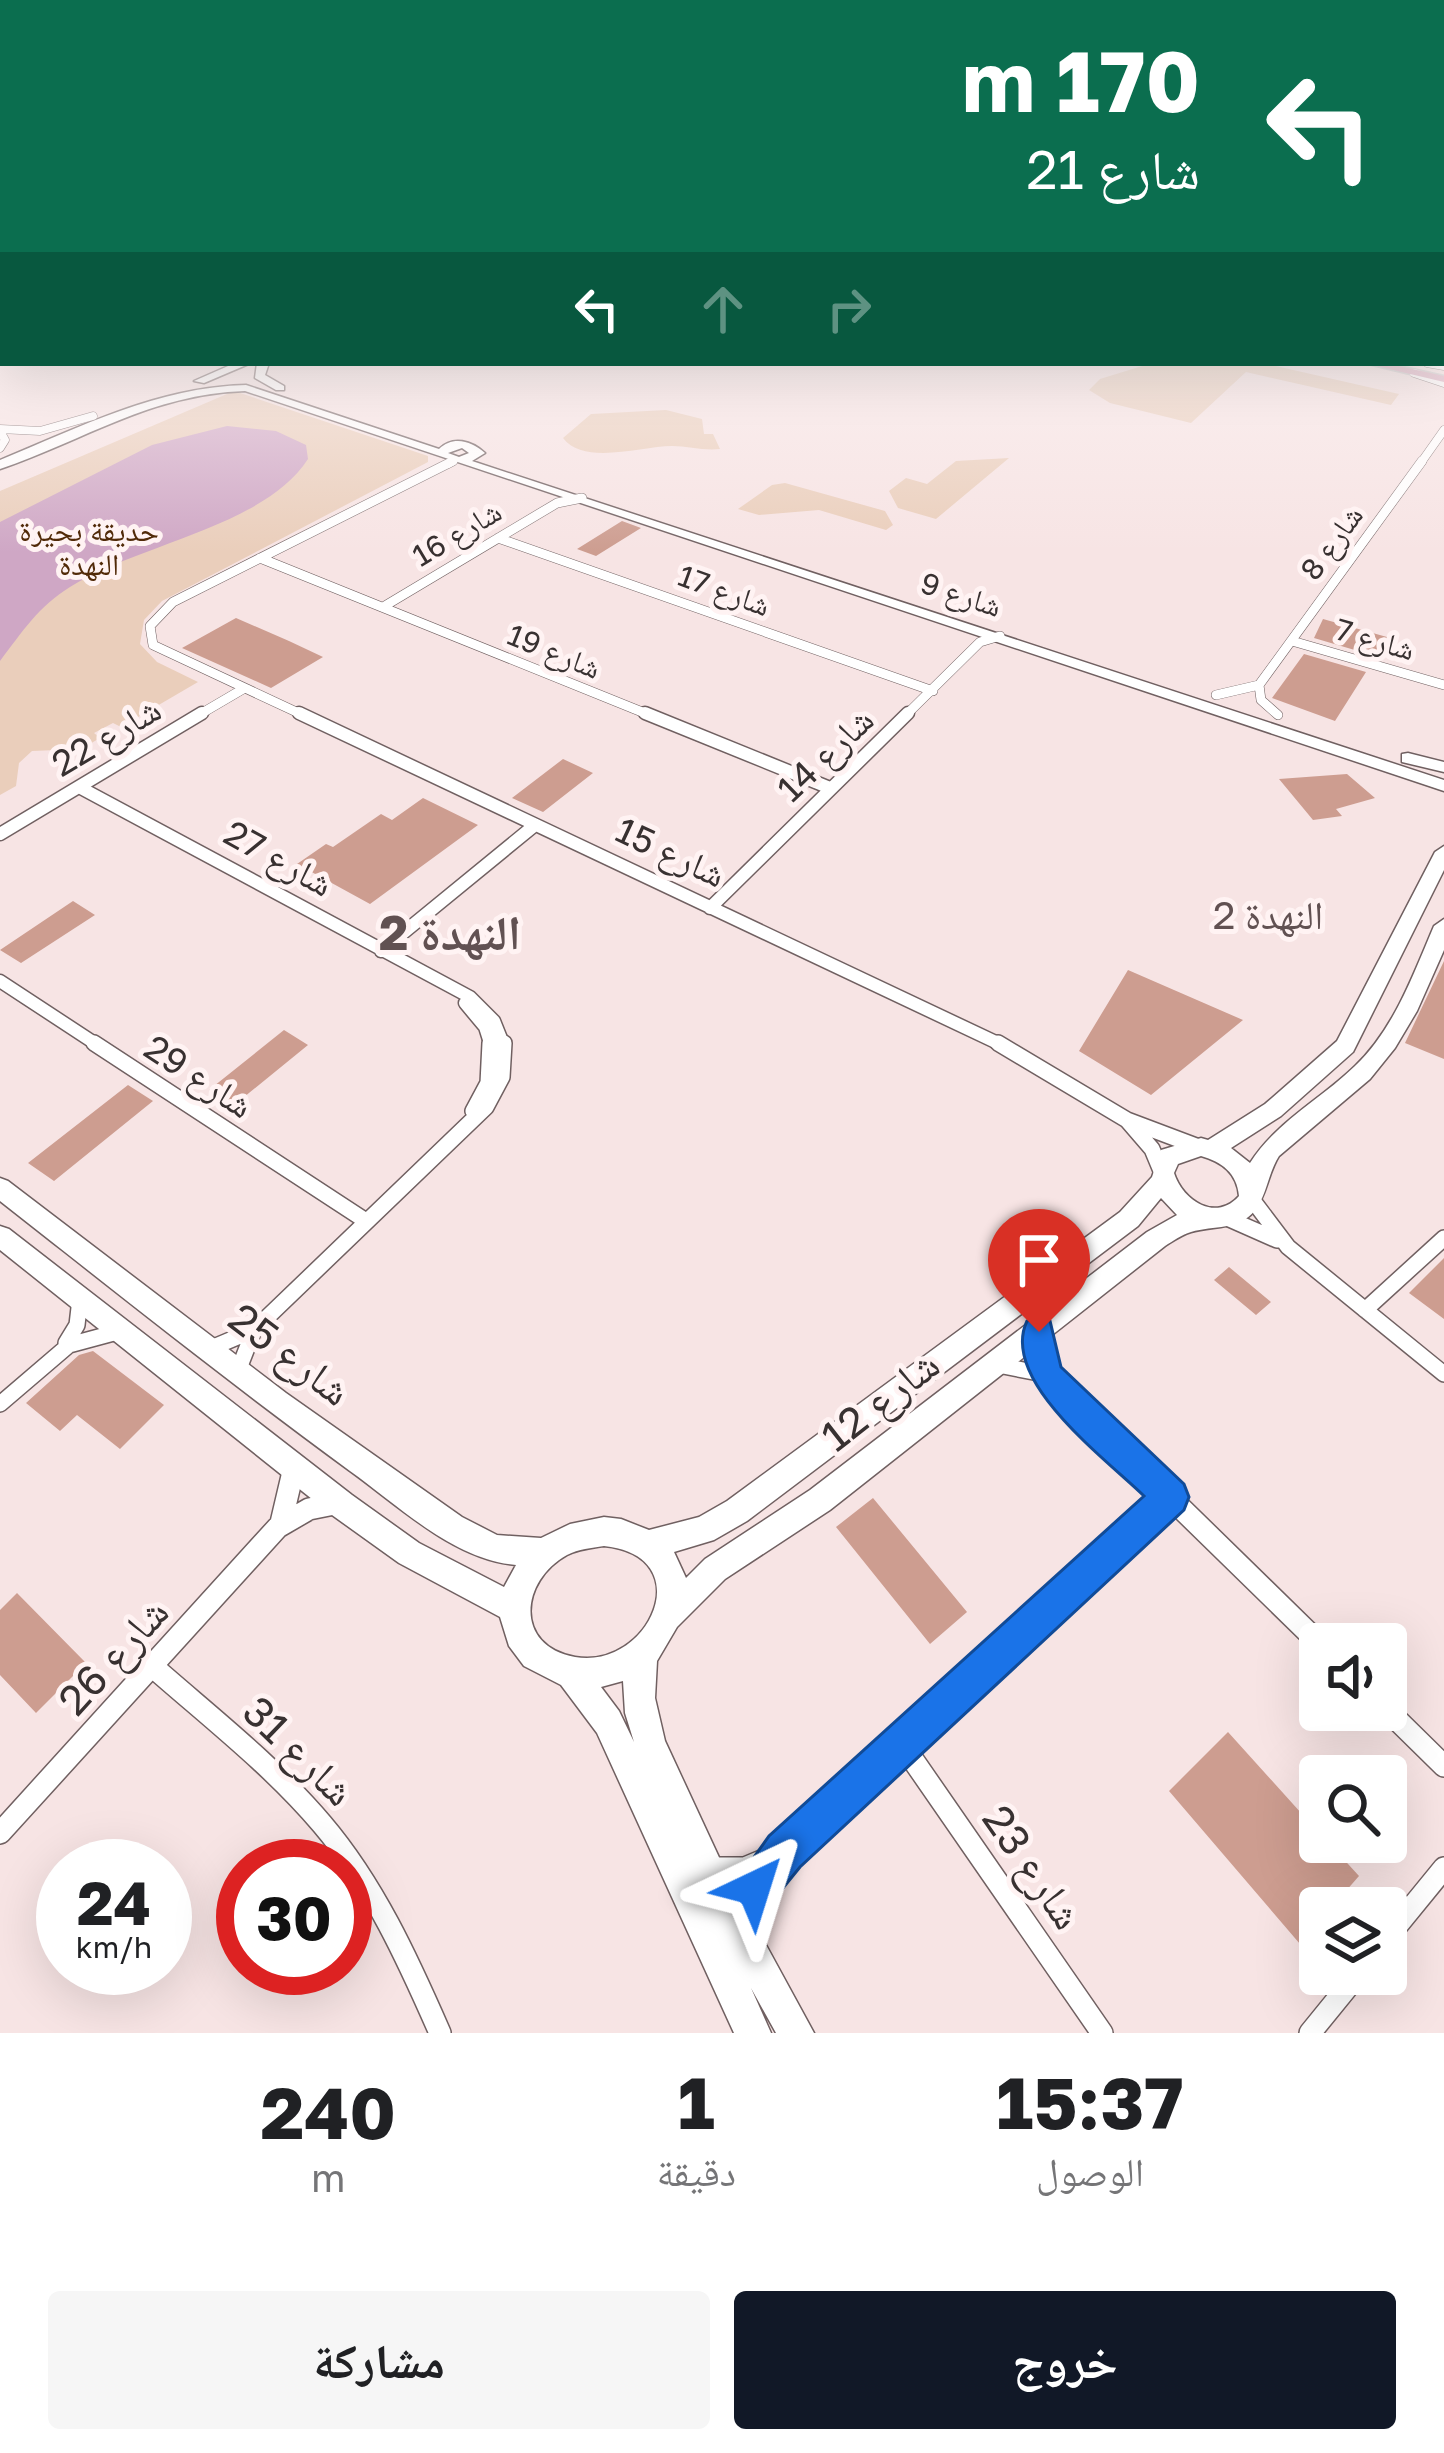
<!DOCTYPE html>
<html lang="ar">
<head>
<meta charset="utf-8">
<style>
  :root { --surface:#fff; --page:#f6f6f6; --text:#202124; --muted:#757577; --accent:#111827 }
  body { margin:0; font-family:"Golos Text","Noto Naskh Arabic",sans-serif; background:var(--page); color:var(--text); direction:rtl; height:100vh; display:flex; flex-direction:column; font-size:45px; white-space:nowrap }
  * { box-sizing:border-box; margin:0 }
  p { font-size:39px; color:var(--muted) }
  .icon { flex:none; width:66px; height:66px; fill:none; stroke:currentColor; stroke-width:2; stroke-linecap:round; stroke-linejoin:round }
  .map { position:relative; height:2033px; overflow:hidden; direction:ltr }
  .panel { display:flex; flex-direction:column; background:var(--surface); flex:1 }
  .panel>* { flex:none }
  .top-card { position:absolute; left:0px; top:0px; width:1446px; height:366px; box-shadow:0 12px 48px #0002; direction:rtl; background:#0b6e4f; color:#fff; overflow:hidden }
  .fabs { position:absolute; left:1299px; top:1623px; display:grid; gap:24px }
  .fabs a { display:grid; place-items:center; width:108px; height:108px; border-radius:12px; background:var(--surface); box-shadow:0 12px 48px #0002; font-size:60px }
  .speed { position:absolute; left:36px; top:1839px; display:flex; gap:24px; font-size:60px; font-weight:700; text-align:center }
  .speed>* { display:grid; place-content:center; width:156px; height:156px; border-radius:50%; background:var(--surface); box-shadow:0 12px 48px #0002; line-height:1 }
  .speed small { font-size:30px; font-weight:400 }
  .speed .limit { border:18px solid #d22; background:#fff; color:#111 }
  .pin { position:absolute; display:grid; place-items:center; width:102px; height:102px; color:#fff; margin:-123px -51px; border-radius:50% 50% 50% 0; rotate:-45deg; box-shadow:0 0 12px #0007 }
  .pin .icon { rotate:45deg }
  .me { position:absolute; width:132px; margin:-66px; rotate:41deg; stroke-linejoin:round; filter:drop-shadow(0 0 9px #0008) }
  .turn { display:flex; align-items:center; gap:42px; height:252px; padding:0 48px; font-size:54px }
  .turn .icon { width:156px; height:156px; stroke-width:2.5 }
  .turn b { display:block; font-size:84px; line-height:102px }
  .lanes { display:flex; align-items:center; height:114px; padding:0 48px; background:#0003; justify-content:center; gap:60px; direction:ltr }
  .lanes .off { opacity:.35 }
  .eta { display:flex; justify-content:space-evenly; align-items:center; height:204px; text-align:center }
  .eta b { font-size:72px; font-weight:700; line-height:84px }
  .action { display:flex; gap:24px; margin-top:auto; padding:24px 48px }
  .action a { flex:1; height:138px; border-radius:12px; background:var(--accent); color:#fff; font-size:48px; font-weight:700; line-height:138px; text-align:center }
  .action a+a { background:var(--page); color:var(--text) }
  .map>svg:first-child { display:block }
  .green { fill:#eacebb }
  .water { fill:#cfa7c5 }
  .building { fill:#cd9d90 }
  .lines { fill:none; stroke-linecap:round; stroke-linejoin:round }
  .street-far4-casing { stroke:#706061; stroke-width:9 }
  .street-far3-casing { stroke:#706061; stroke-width:10 }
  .street-far2-casing { stroke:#706061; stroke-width:15 }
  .street-far1-casing { stroke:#706061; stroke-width:18 }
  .street-casing { stroke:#706061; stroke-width:24 }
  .secondary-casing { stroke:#706061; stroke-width:3 }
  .primary-casing { stroke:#cbc9c9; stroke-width:3 }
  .street-far4 { stroke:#fff; stroke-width:8 }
  .street-far3 { stroke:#fff; stroke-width:9 }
  .street-far2 { stroke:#fff; stroke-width:12 }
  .street-far1 { stroke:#fff; stroke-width:15 }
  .street { stroke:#fff; stroke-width:21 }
  .secondary { fill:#fff; fill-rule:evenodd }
  .primary { fill:#d9a6bb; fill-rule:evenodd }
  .route { fill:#1a73e8; stroke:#114b97; stroke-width:3 }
  .labels { text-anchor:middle; stroke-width:10; stroke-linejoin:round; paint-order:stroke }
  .far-park-label { font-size:30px; fill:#512a08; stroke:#fff3f3 }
  .far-street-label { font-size:30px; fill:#383131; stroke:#fff3f3 }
  .street-label { font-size:36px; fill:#383131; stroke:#fff3f3 }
  .neighbourhood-label { font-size:39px; fill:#615152; stroke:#fff3f3 }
  .near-street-label { font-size:42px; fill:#383131; stroke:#fff3f3 }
  .district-label { font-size:48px; font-weight:bold; fill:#615152; stroke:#fff3f3 }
</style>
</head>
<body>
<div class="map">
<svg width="1444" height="2033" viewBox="0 0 1444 2033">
  <rect width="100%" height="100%" fill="#f7e4e4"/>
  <path class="green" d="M1152 363H1262L1399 394 1391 405 1246 372 1191 423 1110 403 1089 390 1100 379Z
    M234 391 428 456V462L162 601 144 620 140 644 157 662 198 682 121 727 113 723 94 733 100 738 81 749 32 751 19 763 16 786 0 795V491Z
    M666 410 702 419 704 434H713L720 449C704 451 688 446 672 446 642 446 584 466 563 438L591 414Z
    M1009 458 936 519 898 508 889 491 906 478 927 484 956 461Z
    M785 483 885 511 893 525 886 530 819 510 759 515 738 509 772 485Z"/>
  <path class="water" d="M227 426 276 431 306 445 308 459C264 527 138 544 70 587 39 606 22 632 0 661V522L152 445Z"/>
  <path class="building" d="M622 521 641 528 596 556 577 549Z
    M236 618 289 641 323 657 271 688 182 648Z
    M1323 619 1394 639 1385 654 1375 656 1314 638Z
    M1304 654 1366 672 1335 721 1272 698Z
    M563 759 593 773 543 812 512 798Z
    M1347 774 1375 798 1336 809 1342 816 1313 820 1279 779Z
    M423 798 478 825 370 904 297 864 326 844 333 847 381 814 392 820Z
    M73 901 95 915 21 963 0 950Z
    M1444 961V1059L1405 1043Z
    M1128 970 1243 1020 1151 1095 1079 1051Z
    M284 1030 308 1045 233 1106 209 1090Z
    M128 1085 153 1101 54 1181 28 1163Z
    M1444 1258V1319L1409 1293Z
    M1229 1267 1271 1302 1256 1315 1214 1280Z
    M93 1351 164 1405 120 1449 77 1415 60 1431 26 1403 79 1355Z
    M873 1498 967 1612 930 1644 836 1527Z
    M17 1593 86 1663 36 1713 0 1675V1610Z
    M1228 1732 1320 1834V1842H1328L1359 1876 1331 1908H1320V1921L1300 1944 1169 1791Z"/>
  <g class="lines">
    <g class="street-far4-casing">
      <path id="street-far4" d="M1427 363 1444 366
        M1414 373 1444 383
        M0 429 40 431 93 416
        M0 431 5 440 0 448
        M448 464 453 461
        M1420 464 1444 430"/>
    </g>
    <g class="street-far3-casing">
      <path id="street-far3" d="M498 538 933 691
        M260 558 652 716
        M383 607 557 503 582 498
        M1292 641 1444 685
        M1259 685 1261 700 1278 715
        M1216 695 1259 685 1422 461
        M197 716 243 689
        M305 716 153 645 150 626 173 602 453 461
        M905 716 980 642 1000 636"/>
    </g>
    <g class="street-far2-casing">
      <path id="street-far2" d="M299 713 1004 1046
        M645 713 830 788
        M79 787 470 997 494 1021 504 1046
        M0 834 202 713
        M710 908 908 713
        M381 951 535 825
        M0 981 99 1046
        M465 1003 485 1027 491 1046"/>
    </g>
    <g class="street-far1-casing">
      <path id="street-far1" d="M94 1043 366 1221
        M998 1043 1127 1120 1196 1146
        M473 1111 488 1083 490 1043
        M1127 1120 1152 1149 1162 1173
        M1251 1198 1288 1247 1444 1374
        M1227 1218 1277 1240
        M1365 1310 1444 1238
        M1039 1332 1044 1374
        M66 1343 77 1325 80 1299
        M209 1349 254 1330
        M998 1365 1044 1374 1147 1475
        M238 1371 254 1330 486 1107 502 1077 504 1043
        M0 1404 69 1345 121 1331
        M293 1475 294 1469"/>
    </g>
    <g class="street-casing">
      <path id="street" d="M1144 1472 1320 1644
        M281 1523 293 1472
        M152 1666C210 1717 272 1765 322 1824 374 1885 408 1960 440 2033
        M1386 1709 1444 1766
        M902 1744 1102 2033
        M0 1833 278 1527 309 1509 334 1504
        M710 1868H745L785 1851
        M742 1927 754 1888 785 1851 1171 1497
        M1386 1939 1444 1868
        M1310 2033 1358 1974"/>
    </g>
    <g class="secondary-casing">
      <path id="secondary" d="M235 363H251L204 383 194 381Z
        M257 363H269L265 375 284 386V390H276L255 378Z
        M246 385 439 449C453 435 472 441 485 453L472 461 1444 780V791L245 391C151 394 85 440 0 469V460C80 427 158 387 246 385ZM462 448 469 453 459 457 448 453Z
        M1408 753 1444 762V772L1402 762V754Z
        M1444 846V870L1353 1052 1281 1116 1231 1148 1250 1163C1277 1121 1320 1100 1355 1066 1394 1029 1413 975 1434 926L1444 919V950L1417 1011 1395 1048 1370 1079 1279 1156C1268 1173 1267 1195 1255 1210 1239 1231 1214 1225 1191 1232 1181 1235 1173 1241 1165 1246L830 1510 725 1579 677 1627 657 1661 655 1698 665 1741 723 1866 814 2033H776L751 1988 771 2033H734L597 1733 561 1685 524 1666 509 1646 500 1617 399 1563 332 1515 0 1250V1226L9 1229 352 1495 419 1543 504 1587 516 1565C454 1560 399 1506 350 1471 231 1384 116 1292 0 1201V1178L8 1181 286 1393 462 1517 497 1535 541 1538 570 1524 604 1517 621 1519 649 1530 699 1517 727 1501 1120 1212 1152 1177 1161 1150 1201 1138 1208 1140 1265 1104 1337 1041 1435 852ZM1201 1156C1222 1162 1237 1173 1239 1196 1216 1222 1183 1201 1174 1173L1178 1164ZM1161 1198 1177 1215 1147 1232 810 1490 705 1559 686 1578 674 1552 714 1540 747 1521 1138 1226ZM604 1546C701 1556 649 1670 575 1657 514 1646 520 1581 567 1555 579 1549 591 1548 604 1546ZM623 1681 625 1713 634 1742 619 1711 601 1687Z"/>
    </g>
    <g class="primary-casing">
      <path id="primary" d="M1364 363H1385L1444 376V382Z"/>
    </g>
    <use href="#street-far4" class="street-far4"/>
    <use href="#street-far3" class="street-far3"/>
    <use href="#street-far2" class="street-far2"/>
    <use href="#street-far1" class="street-far1"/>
    <use href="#street" class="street"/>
    <use href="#secondary" class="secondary"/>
    <use href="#primary" class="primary"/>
  </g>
  <linearGradient id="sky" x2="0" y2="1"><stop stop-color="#9eafda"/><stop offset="0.48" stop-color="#fbf3f3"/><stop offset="1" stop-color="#fbf3f3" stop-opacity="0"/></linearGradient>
  <rect width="1444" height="553" fill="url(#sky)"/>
  <path class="route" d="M1039 1317 1050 1321 1061 1367 1184 1484 1189 1497 1184 1510 800 1867 770 1904 754 1910 738 1904 732 1888 769 1836 1144 1496C1106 1459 999 1380 1027 1321Z"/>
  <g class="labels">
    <g class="far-park-label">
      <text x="89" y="541">حديقة بحيرة<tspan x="89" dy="34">النهدة</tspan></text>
    </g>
    <g class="far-street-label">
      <text transform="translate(457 534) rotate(-31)" y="10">شارع 16</text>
      <text transform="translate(1332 543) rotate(-54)" y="10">شارع 8</text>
      <text transform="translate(724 591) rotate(20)" y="10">شارع 17</text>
      <text transform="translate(961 595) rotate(18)" y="10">شارع 9</text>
      <text transform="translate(1375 640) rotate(16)" y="10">شارع 7</text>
      <text transform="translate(554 652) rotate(22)" y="10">شارع 19</text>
    </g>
    <g class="street-label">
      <text transform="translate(106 736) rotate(-31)" y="13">شارع 22</text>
      <text transform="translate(825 754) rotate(-44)" y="13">شارع 14</text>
      <text transform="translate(671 852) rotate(25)" y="13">شارع 15</text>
      <text transform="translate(279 858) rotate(29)" y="13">شارع 27</text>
      <text transform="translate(199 1076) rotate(33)" y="13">شارع 29</text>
    </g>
    <g class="neighbourhood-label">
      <text x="1268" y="929">النهدة 2</text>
    </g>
    <g class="near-street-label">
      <text transform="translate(290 1354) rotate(37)" y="15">شارع 25</text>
      <text transform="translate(880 1400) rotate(-38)" y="15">شارع 12</text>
      <text transform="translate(113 1656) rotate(-48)" y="15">شارع 26</text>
      <text transform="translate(299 1751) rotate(44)" y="15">شارع 31</text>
      <text transform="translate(1033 1867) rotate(55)" y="15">شارع 23</text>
    </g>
    <g class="district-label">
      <text x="450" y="950">النهدة 2</text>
    </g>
  </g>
</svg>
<div class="fabs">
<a><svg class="icon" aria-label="sound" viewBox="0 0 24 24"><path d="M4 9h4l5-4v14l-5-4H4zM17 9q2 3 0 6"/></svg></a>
<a><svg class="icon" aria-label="search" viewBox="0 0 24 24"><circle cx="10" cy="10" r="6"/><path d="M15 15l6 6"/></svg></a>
<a><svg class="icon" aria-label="layers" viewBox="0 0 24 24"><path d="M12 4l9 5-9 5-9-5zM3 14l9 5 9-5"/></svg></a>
</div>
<div class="speed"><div>24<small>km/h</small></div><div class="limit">30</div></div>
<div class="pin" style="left:1039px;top:1332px;background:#d93025"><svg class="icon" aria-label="arrive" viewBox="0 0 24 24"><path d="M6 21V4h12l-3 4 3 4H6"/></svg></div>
<svg class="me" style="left:754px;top:1888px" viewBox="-20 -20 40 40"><path d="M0-17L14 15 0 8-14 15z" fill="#1a73e8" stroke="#fff" stroke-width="4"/></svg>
<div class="top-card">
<div class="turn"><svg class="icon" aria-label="left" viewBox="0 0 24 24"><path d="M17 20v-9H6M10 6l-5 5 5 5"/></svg><div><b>170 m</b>شارع 21</div></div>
<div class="lanes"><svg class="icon" aria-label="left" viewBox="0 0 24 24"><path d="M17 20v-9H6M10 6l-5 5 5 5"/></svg><svg class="icon off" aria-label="ahead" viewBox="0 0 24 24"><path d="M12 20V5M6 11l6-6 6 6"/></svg><svg class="icon off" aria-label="right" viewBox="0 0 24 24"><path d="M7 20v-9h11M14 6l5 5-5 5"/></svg></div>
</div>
</div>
<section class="panel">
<div class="eta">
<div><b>15:37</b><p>الوصول</p></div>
<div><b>1</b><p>دقيقة</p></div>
<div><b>240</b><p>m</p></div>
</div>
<div class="action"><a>خروج</a><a>مشاركة</a></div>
</section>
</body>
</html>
